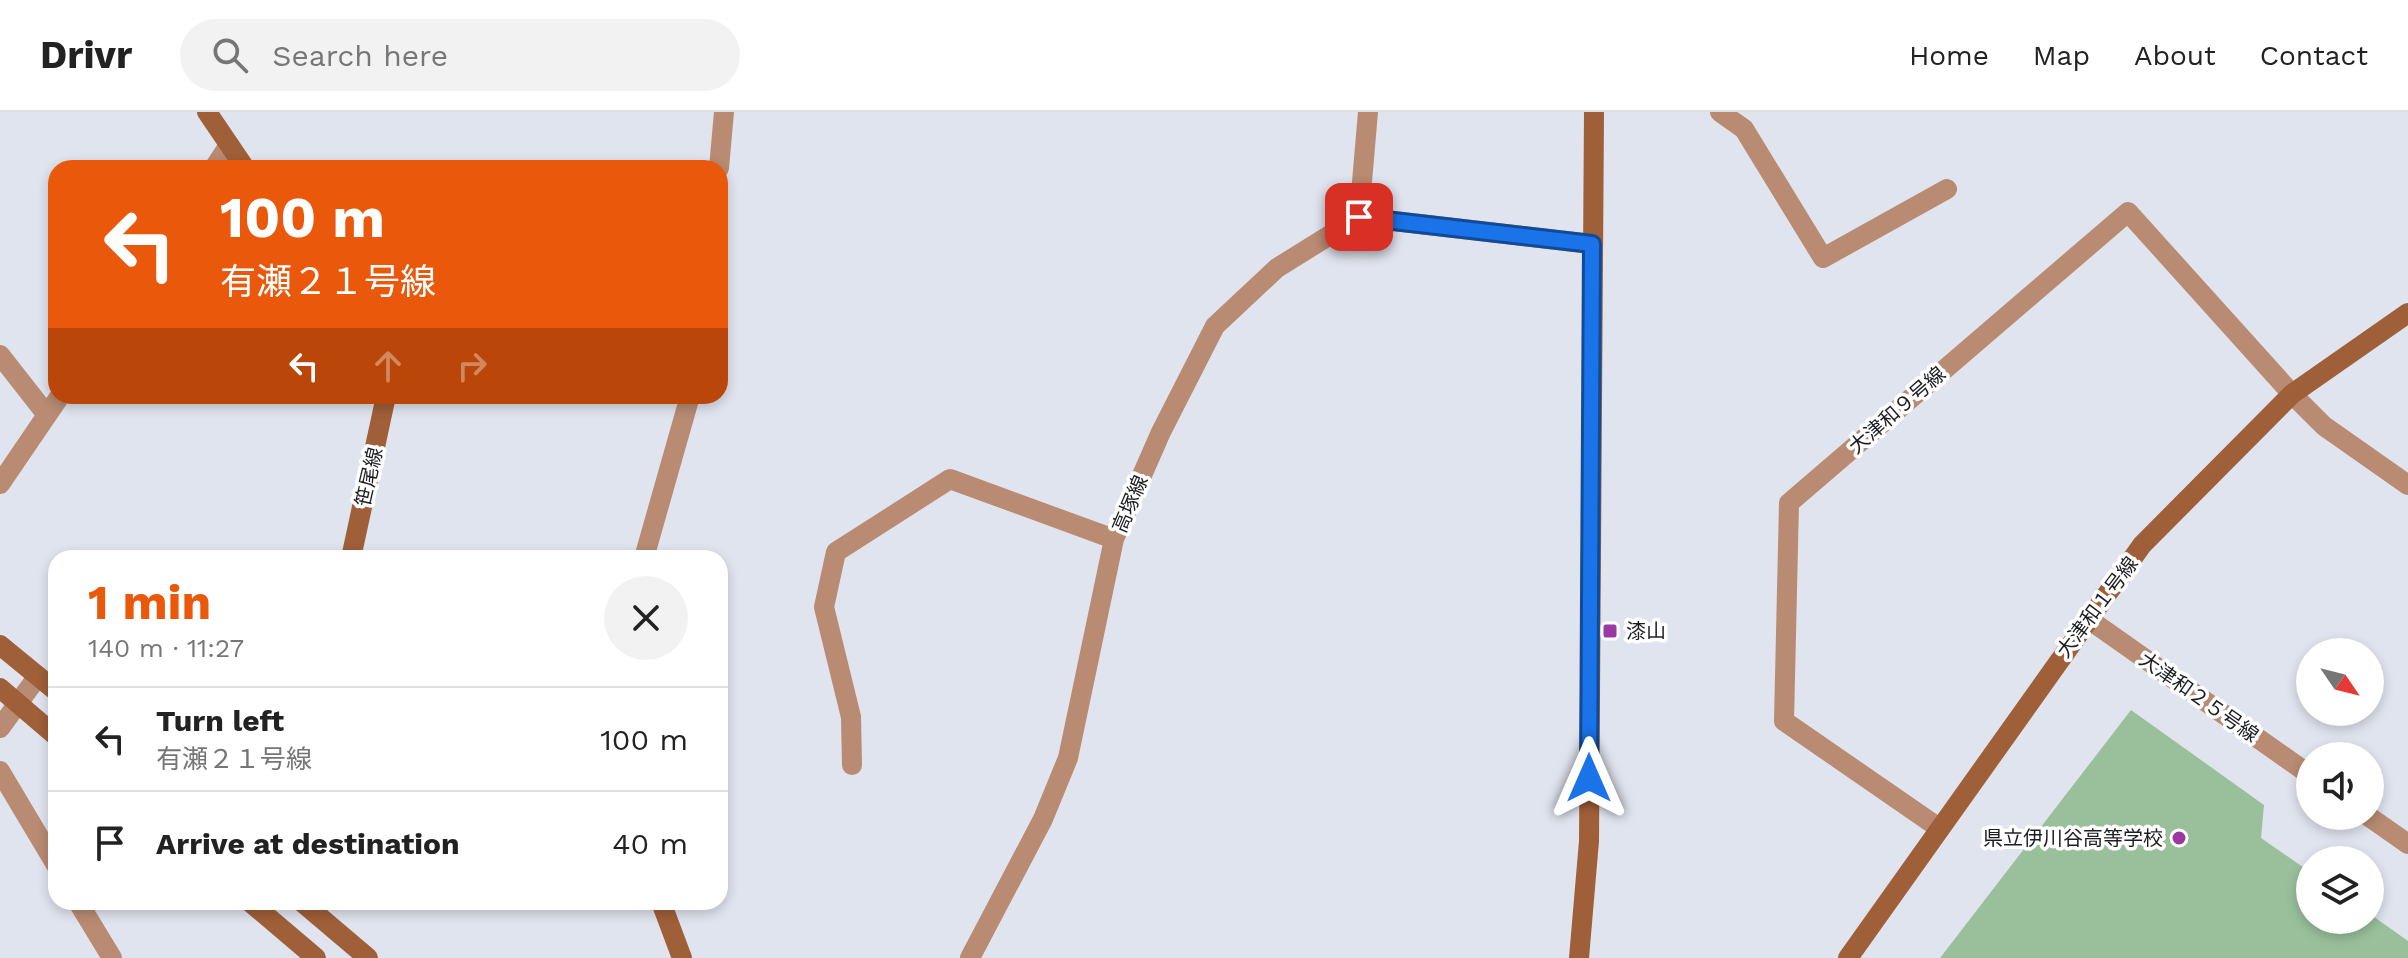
<!DOCTYPE html>
<html lang="en">
<head>
<meta charset="utf-8">
<style>
  :root { --surface:#fff; --page:#f2f2f2; --text:#222; --muted:#767676; --line:#e0e0e0; --accent:#ea580c }
  body { margin:0; font-family:"Work Sans","Noto Sans JP",sans-serif; background:var(--page); color:var(--text); height:100vh; display:flex; flex-direction:column; font-size:30px; white-space:nowrap }
  * { box-sizing:border-box; margin:0 }
  p { font-size:26px; color:var(--muted) }
  .icon { flex:none; width:44px; height:44px; fill:none; stroke:currentColor; stroke-width:2; stroke-linecap:round; stroke-linejoin:round }
  .map { position:relative; flex:1; overflow:hidden }
  .panel { position:absolute; left:48px; top:438px; width:680px; height:360px; display:flex; flex-direction:column; background:var(--surface); border-radius:24px; box-shadow:0 4px 12px #0003 }
  .panel>* { flex:none }
  .top-card { position:absolute; left:48px; top:48px; width:680px; height:244px; border-radius:24px; box-shadow:0 4px 12px #0003; background:#ea580c; color:#fff; overflow:hidden }
  .needle { width:52px; rotate:125deg }
  .fabs { position:absolute; left:2296px; top:526px; display:grid; gap:16px }
  .fabs a { display:grid; place-items:center; width:88px; height:88px; border-radius:50%; background:var(--surface); box-shadow:0 4px 12px #0003; font-size:40px }
  .pin { position:absolute; display:grid; place-items:center; width:68px; height:68px; color:#fff; margin:-34px; border-radius:16px; box-shadow:0 4px 12px #0006 }
  .me { position:absolute; width:88px; margin:-44px; rotate:0deg; stroke-linejoin:round; filter:drop-shadow(0 0 6px #0008) }
  .turn { display:flex; align-items:center; gap:28px; height:168px; padding:0 40px; font-size:36px }
  .turn .icon { width:104px; height:104px; stroke-width:2.5 }
  .turn b { display:block; font-size:56px; line-height:68px }
  .lanes { display:flex; align-items:center; height:76px; padding:0 40px; background:#0003; justify-content:center; gap:40px; direction:ltr }
  .lanes .off { opacity:.35 }
  .round { display:grid; place-items:center; flex:none; width:84px; height:84px; border-radius:42px; background:var(--page) }
  .head { display:flex; align-items:center; justify-content:space-between; height:136px; padding:0 40px }
  h1 { font-size:48px; font-weight:700; line-height:60px; color:var(--accent) }
  ul { padding:0; list-style:none }
  li { display:flex; align-items:center; gap:24px; height:104px; padding:0 40px; border-top:2px solid var(--line) }
  li div { flex:1 }
  li b { display:block; font-size:30px }
  li em { font-style:normal }
  header { display:flex; align-items:center; gap:48px; box-sizing:border-box; height:112px; padding:0 40px; background:var(--surface); border-bottom:2px solid var(--line) }
  header strong { font-size:38px }
  nav { display:flex; gap:44px; margin-inline-start:auto; font-size:28px }
  .search { width:560px; height:72px; background:var(--page); display:flex; align-items:center; gap:20px; box-sizing:border-box; padding:0 28px; border-radius:44px; color:var(--muted); font-size:30px }
  .map>svg:first-child { display:block }
  .green { fill:#99c09b }
  .lines { fill:none; stroke-linecap:round; stroke-linejoin:round }
  .lane { stroke:#b88b72; stroke-width:20 }
  .street { stroke:#b88b72; stroke-width:20 }
  .secondary { stroke:#9f5f38; stroke-width:20 }
  .route-casing { stroke:#114b97; stroke-width:20 }
  .route { stroke:#1a73e8; stroke-width:14 }
  .poi-dot { fill:#9939a1; stroke:#fff; stroke-width:3 }
  .labels { text-anchor:middle; stroke-width:7; stroke-linejoin:round; paint-order:stroke }
  .street-label { font-size:20px; fill:#1b1d20; stroke:#fff }
  .poi-label { font-size:20px; fill:#1b1d20; stroke:#fff; text-anchor:start }
</style>
</head>
<body>
<header>
<strong>Drivr</strong>
<div class="search"><svg class="icon" aria-label="search" viewBox="0 0 24 24"><circle cx="10" cy="10" r="6"/><path d="M15 15l6 6"/></svg>Search here</div>
<nav><a>Home</a><a>Map</a><a>About</a><a>Contact</a></nav>
</header>
<div class="map">
<svg width="2408" height="846" viewBox="0 0 2408 846">
  <rect width="100%" height="100%" fill="#e0e4ee"/>
  <path class="green" d="M2131 598 2264 693 2261 726 2310 760V808H2370V802L2408 829V846H1940Z"/>
  <g class="lines">
    <path class="lane" d="M1720 0 1744 17 1823 146 1947 77
      M0 616 38 564
      M0 659 56 753
      M78 790 112 846"/>
    <path class="street" d="M214 56 229 33
      M719 56 724 0
      M1359 105 1592 132
      M0 243 47 303
      M0 372 60 284
      M644 446 690 284
      M2087 506 2310 663
      M852 653 851 605 824 495 836 440 950 367 1114 427
      M2368 704 2408 732
      M1939 716 1784 609 1789 391 2128 100 2292 282 2324 314 2408 373
      M970 846 1043 707 1068 646 1114 427 1161 320 1215 214 1277 156 1359 105 1368 0"/>
    <path class="secondary" d="M207 0 245 56
      M351 446 386 284
      M0 533 56 579
      M0 576 56 624
      M250 790 316 846
      M302 790 368 846
      M661 790 682 846
      M1579 846 1589 729 1594 0
      M1848 846 2142 433 2292 282 2408 201"/>
  </g>
  <g class="lines">
    <g class="route-casing">
      <path id="route" d="M1359 105 1592 132 1589 666"/>
    </g>
    <use href="#route" class="route"/>
  </g>
  <g class="poi-dot">
    <rect x="1602" y="511" width="16" height="16" rx="4"/>
    <circle cx="2179" cy="726" r="8"/>
  </g>
  <g class="labels">
    <g class="street-label">
      <text transform="translate(1897 298) rotate(-41)" y="7">大津和９号線</text>
      <text transform="translate(369 365) rotate(-77)" y="7">笹尾線</text>
      <text transform="translate(1130 392) rotate(-67)" y="7">高塚線</text>
      <text transform="translate(2097 495) rotate(-53)" y="7">大津和１号線</text>
      <text transform="translate(2199 585) rotate(35)" y="7">大津和２５号線</text>
    </g>
    <g class="poi-label">
      <text x="1626" y="526">漆山</text>
      <text x="2163" y="733" text-anchor="end">県立伊川谷高等学校</text>
    </g>
  </g>
</svg>
<div class="fabs">
<a><svg class="needle" viewBox="-14 -14 28 28"><path d="M0-13l5 13h-10z" fill="#e53935"/><path d="M0 13l5-13h-10z" fill="#767676"/></svg></a>
<a><svg class="icon" aria-label="sound" viewBox="0 0 24 24"><path d="M4 9h4l5-4v14l-5-4H4zM17 9q2 3 0 6"/></svg></a>
<a><svg class="icon" aria-label="layers" viewBox="0 0 24 24"><path d="M12 4l9 5-9 5-9-5zM3 14l9 5 9-5"/></svg></a>
</div>
<div class="pin" style="left:1359px;top:105px;background:#d93025"><svg class="icon" aria-label="arrive" viewBox="0 0 24 24"><path d="M6 21V4h12l-3 4 3 4H6"/></svg></div>
<svg class="me" style="left:1589px;top:666px" viewBox="-20 -20 40 40"><path d="M0-17L14 15 0 8-14 15z" fill="#1a73e8" stroke="#fff" stroke-width="4"/></svg>
<div class="top-card">
<div class="turn"><svg class="icon" aria-label="left" viewBox="0 0 24 24"><path d="M17 20v-9H6M10 6l-5 5 5 5"/></svg><div><b>100 m</b>有瀬２１号線</div></div>
<div class="lanes"><svg class="icon" aria-label="left" viewBox="0 0 24 24"><path d="M17 20v-9H6M10 6l-5 5 5 5"/></svg><svg class="icon off" aria-label="ahead" viewBox="0 0 24 24"><path d="M12 20V5M6 11l6-6 6 6"/></svg><svg class="icon off" aria-label="right" viewBox="0 0 24 24"><path d="M7 20v-9h11M14 6l5 5-5 5"/></svg></div>
</div>
<section class="panel">
<div class="head"><div><h1>1 min</h1><p>140 m · 11:27</p></div><a class="round"><svg class="icon" aria-label="close" viewBox="0 0 24 24"><path d="M6 6l12 12M18 6L6 18"/></svg></a></div>
<ul>
<li><svg class="icon" aria-label="left" viewBox="0 0 24 24"><path d="M17 20v-9H6M10 6l-5 5 5 5"/></svg><div><b>Turn left</b><p>有瀬２１号線</p></div><em>100 m</em></li>
<li><svg class="icon" aria-label="arrive" viewBox="0 0 24 24"><path d="M6 21V4h12l-3 4 3 4H6"/></svg><div><b>Arrive at destination</b></div><em>40 m</em></li>
</ul>
</section>
</div>
</body>
</html>
